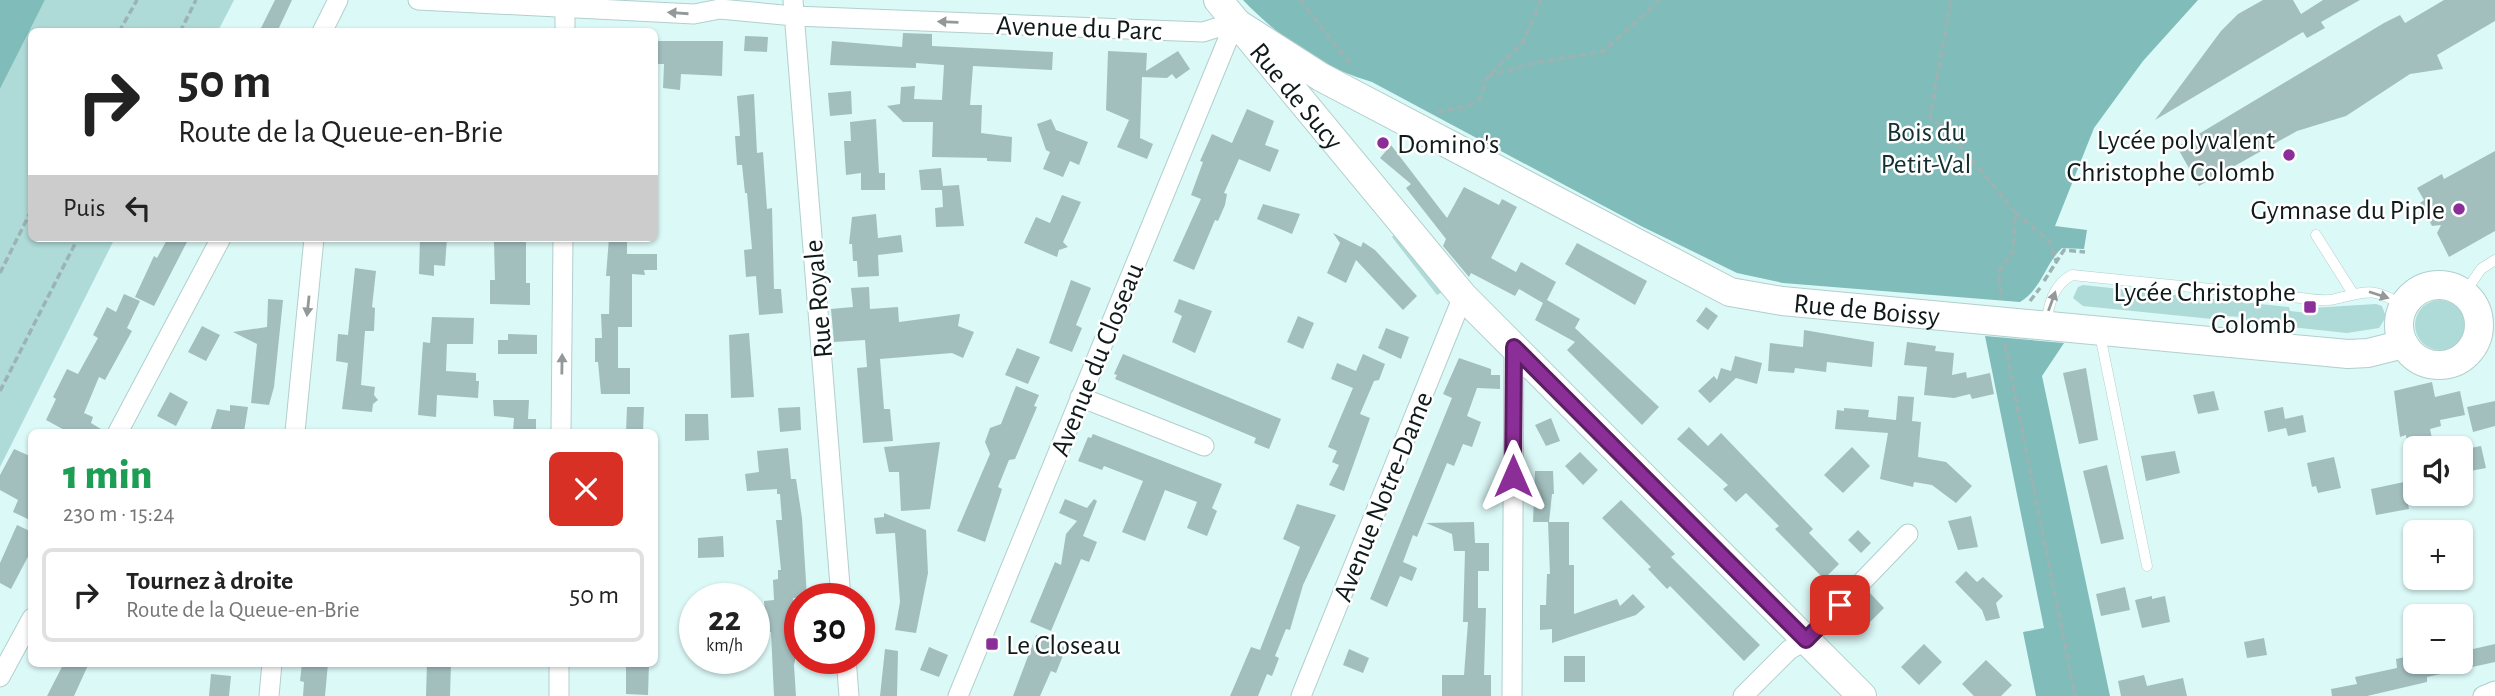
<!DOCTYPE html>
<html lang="fr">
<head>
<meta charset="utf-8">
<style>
  :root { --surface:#fff; --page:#f6f6f6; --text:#222; --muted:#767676; --line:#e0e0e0 }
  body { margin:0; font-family:"Alegreya Sans",sans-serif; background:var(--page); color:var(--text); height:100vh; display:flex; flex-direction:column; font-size:26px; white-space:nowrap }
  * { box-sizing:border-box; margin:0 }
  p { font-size:23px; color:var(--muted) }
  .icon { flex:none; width:38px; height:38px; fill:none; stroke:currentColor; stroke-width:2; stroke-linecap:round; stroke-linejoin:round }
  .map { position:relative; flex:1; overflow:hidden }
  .panel { position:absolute; left:28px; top:429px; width:630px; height:238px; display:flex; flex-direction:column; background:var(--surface); border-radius:10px; box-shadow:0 2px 5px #0004 }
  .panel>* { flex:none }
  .banner { position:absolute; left:28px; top:28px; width:630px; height:214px; border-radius:10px; box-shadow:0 2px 5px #0004; background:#fff; color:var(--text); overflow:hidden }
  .fabs { position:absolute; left:2403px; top:436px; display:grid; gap:14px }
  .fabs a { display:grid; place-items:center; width:70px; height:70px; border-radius:10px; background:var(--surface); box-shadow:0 2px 5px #0004; font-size:35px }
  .speed { position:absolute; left:679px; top:583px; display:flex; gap:14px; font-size:35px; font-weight:700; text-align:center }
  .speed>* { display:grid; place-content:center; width:91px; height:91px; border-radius:50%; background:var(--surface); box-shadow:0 2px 5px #0004; line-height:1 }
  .speed small { font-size:18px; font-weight:400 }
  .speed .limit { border:10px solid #d22; background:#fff; color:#111 }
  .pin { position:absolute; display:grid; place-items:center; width:60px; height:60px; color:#fff; margin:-30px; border-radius:14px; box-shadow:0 4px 10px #0006 }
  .me { position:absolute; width:77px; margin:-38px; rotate:0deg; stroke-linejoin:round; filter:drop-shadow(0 0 5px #0008) }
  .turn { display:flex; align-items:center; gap:24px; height:147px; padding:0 35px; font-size:32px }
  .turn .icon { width:91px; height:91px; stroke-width:2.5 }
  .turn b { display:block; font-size:49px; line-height:60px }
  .then { display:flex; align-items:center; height:66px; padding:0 35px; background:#0003; gap:14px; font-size:26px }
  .round { display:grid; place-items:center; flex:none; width:74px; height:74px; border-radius:10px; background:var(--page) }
  .overview { display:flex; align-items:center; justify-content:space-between; height:119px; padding:0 35px }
  h1 { font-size:42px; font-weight:800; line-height:52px; color:#1e9e55 }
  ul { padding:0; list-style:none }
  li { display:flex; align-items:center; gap:21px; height:94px; margin:0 14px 10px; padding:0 21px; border:4px solid var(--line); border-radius:10px }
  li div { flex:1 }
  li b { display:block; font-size:26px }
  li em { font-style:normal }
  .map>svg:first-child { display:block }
  .green { fill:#aedad8 }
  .forest { fill:#80bcba }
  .building { fill:#a2bfbe }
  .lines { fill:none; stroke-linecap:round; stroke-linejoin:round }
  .lane-casing { stroke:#b1cfcd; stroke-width:11 }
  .street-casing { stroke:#b1cfcd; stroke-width:21 }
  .secondary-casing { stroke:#b1cfcd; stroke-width:30 }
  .path { stroke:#9bb3b2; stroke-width:3.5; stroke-dasharray:7 3.5; stroke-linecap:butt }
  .lane { stroke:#fff; stroke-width:10 }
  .street { stroke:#fff; stroke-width:19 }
  .secondary { stroke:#fff; stroke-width:28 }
  .oneway { fill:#939898 }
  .route-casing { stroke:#5b1e63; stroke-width:18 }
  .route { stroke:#8c2e98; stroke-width:12 }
  .poi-dot { fill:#8c2e98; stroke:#fff; stroke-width:2.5 }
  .labels { text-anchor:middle; stroke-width:5; stroke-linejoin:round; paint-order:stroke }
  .street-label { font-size:28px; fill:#0f1a1a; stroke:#fff }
  .park-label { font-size:28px; fill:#123130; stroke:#fff }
  .poi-label { font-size:28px; fill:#0f1a1a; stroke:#fff; text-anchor:end }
</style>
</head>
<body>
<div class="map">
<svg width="2495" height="696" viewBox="0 0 2495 696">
  <rect width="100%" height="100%" fill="#dbf9f7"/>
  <path class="green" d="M45 0H234L218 31 32 32V238H115L0 467V89Z
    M1397 232 1444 291 1437 295 1392 237Z
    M2083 285 2289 307 2290 311 2308 313 2311 308 2376 304 2382 306 2386 317 2379 328 2347 333 2244 322 2243 317 2223 316 2222 320 2083 306 2073 298 2078 287Z
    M2415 325a25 25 0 1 1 50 0a25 25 0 1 1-50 0Z"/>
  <path class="forest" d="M0 0H45L0 89Z
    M1243 0H2198L2143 61 2094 128 2055 226 2087 230 2084 249 2062 248C2045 264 2041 290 2020 302L1783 283 1737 273 1641 226 1372 82C1320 67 1280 38 1243 0Z
    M1985 336 2064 343 2042 376 2110 696H2036L2023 632 2044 628Z"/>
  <path class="building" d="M275 0H292L277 32H259Z
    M2263 0H2293L2301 14 2323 0H2360L2321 22 2325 28 2307 38 2303 32 2155 120 2221 31 2238 14Z
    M2444 0H2495V21L2437 55 2443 69 2410 74 2346 116 2297 131 2199 186 2177 147 2384 23 2400 15 2405 23Z
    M903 33 932 34V46L1053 52 1052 70 973 66 970 105H982L981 133 1012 137 1011 162 987 161V158L932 157 933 122H903L887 106 900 104 901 87 915 86 914 99 942 100 944 65 916 63V68L830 65 832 41 902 47Z
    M745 36 768 37 767 52 744 51Z
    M654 41H723L722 76 681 74 680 90 663 88 664 64H654Z
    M1108 51 1147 53 1146 71 1178 51 1190 69 1176 79 1172 74 1167 78 1142 77 1140 138 1153 144 1147 159 1117 147 1129 120 1106 110Z
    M851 91 852 114 830 116 828 93Z
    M754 94 757 153 763 152 767 209 772 208 774 289H781L783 313 759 315 756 276 746 277 744 250 752 249 747 193H745L742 165H737L735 136H740L737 96Z
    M1247 109 1274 121 1265 145 1279 150 1270 172 1239 159 1224 193 1227 194 1225 205 1218 221 1215 220 1194 270 1173 261 1201 199 1191 195 1203 162 1200 161 1212 134 1232 143Z
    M876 119 879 173H885V190H861V173L846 175 844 141H851L850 122Z
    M1051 119 1056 130 1088 142 1079 165 1070 161 1063 177 1043 169 1050 152 1046 150 1037 124Z
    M1391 145 1447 218 1464 187 1499 205 1502 199 1517 207 1491 258 1516 272 1521 262 1556 282 1547 300 1580 319 1575 328 1659 407 1642 425 1567 350 1575 342 1535 320 1543 303 1519 289 1515 296 1471 273 1469 277 1443 246 1446 239 1406 188 1411 184 1380 158Z
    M2495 151V231L2449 257 2437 233 2441 225 2432 226 2420 203 2424 200 2417 188 2442 174 2444 179Z
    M941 168 943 186 959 185 964 226 936 227 935 208 943 207 942 190H921L919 170Z
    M1062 195 1081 202 1063 242 1068 247 1059 250 1057 257 1024 243 1036 217 1050 223Z
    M1263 204 1300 214 1292 234 1257 219Z
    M876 214 878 238 901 235 903 252 878 255 879 276 858 277 857 261H853L852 244H849L852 217Z
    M1333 233 1361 247 1363 242 1375 250 1417 296 1403 310 1356 260 1346 283 1327 273 1340 243Z
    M168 238H189L154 306 135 297 154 256 157 258Z
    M420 238H447L445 266 434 265V276L419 274Z
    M609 238H627V254H657V270H644L645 275 632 274V327H618V368H630V394H601L598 362H595V338H602L601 314H609L610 276H606Z
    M494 241H526V283H530V305L490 304V280H495Z
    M1577 243 1647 281 1635 305 1565 264Z
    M355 268 376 271 372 307 375 308 374 331H365L361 385 375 387 374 395 378 400 373 404 372 412 342 409 348 363 336 361 338 334 348 335Z
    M1071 280 1091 288 1076 325 1082 328 1072 352 1049 343Z
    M869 287 870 309 898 307 899 322 960 314 958 326 974 332 963 358 952 353 880 359 884 409H890L893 441 863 443 857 368 867 367 865 340 834 342 831 309 853 307 851 288Z
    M124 294 140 301 127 328 132 331 105 380 99 377 84 413 93 417 91 423 106 432H68L46 420 56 399 53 397 67 369 78 374 98 338 93 335 107 307 116 312Z
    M268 299 283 300 274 387 269 405 251 403 257 344 233 332 267 327Z
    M1179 299 1212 311 1195 353 1172 342 1182 316 1174 312Z
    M1706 307 1718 316 1708 330 1696 321Z
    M1298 316 1314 323 1303 349 1287 342Z
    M432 317 474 318 473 344H447L446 371 476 373V381H479L478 398 437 395 436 417 418 415 423 342 430 343Z
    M202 326 220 335 206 361 188 352Z
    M1386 328 1409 337 1401 359 1378 348Z
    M1804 330 1874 342 1872 367 1827 362 1826 372 1795 368 1794 373 1768 371 1770 343 1803 347Z
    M749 333 754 397 731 398 729 335Z
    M508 334 537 335V354H498V340H508Z
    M1907 342 1936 346 1935 351 1954 353 1952 375 1966 372 1967 378 1990 373 1994 394 1972 399 1970 394 1954 398 1924 395 1927 367 1904 365Z
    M1017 348 1040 357 1028 384 1005 375Z
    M1123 354 1281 419 1269 449 1254 443 1256 438 1115 379 1117 375 1114 374Z
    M1363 354 1385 364 1379 380 1374 381 1360 414 1370 418 1344 491 1329 485 1339 465 1332 462 1337 451 1328 447 1353 388 1331 379 1337 363 1356 371Z
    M1735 356 1762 363 1757 384 1736 378 1710 403 1698 391 1714 376 1717 380 1721 368 1731 371Z
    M1459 358 1491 369V375H1500V389L1477 388 1467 416 1481 422 1472 447 1463 444 1454 466 1447 463 1417 537 1413 535 1403 562 1417 568 1412 581 1400 576 1387 607 1370 599 1452 398 1443 394Z
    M2086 368 2098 440 2079 444 2063 373Z
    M2432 382 2435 397 2460 391 2465 415 2440 420 2441 426 2430 429 2434 448H2408L2406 435 2400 437 2394 391Z
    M1016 386 1039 395 1034 406 1037 407 1015 459 1009 460 998 487 1002 489 985 542 957 531 990 454 985 442 990 428 1001 424Z
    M2214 391 2219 410 2198 414 2193 395Z
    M170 392 188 402 176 426 157 416Z
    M1898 396 1914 397 1912 421 1921 422 1918 457 1946 462 1972 486 1956 503 1932 485 1914 482 1913 487 1880 479 1888 433 1835 429 1837 410 1844 411V408L1869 410 1868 417 1896 420Z
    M493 400H529L528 419H536V432H513L514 418 494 416Z
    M2495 401V426L2473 432 2467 407Z
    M230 405 248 407 244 432H210L217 409 230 411Z
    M627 407H644L643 432H626Z
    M800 407 801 430 780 432 778 408Z
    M2283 407 2285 419 2303 415 2306 432 2288 436 2286 428 2268 432 2264 411Z
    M685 414H708L709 440 685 441Z
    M1551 418 1560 441 1546 446 1535 425Z
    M1689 427 1708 446 1721 433 1813 529 1809 533 1839 564 1824 579 1775 529 1779 526 1746 493 1736 502 1723 489 1728 485 1677 439Z
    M1093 434 1222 484 1212 508 1217 511 1207 536 1187 528 1197 502 1165 490 1145 541 1122 532 1143 481 1104 466 1102 470 1078 461 1088 437 1091 438Z
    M940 442 930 509 901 511 899 472H889L884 447Z
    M2481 446 2486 468 2460 473V450Z
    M1852 447 1870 466 1843 493 1824 475Z
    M788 448 791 479H796L802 518 807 597 793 598 799 656H796L794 665 796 696H774L771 632H766L764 601 774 600 773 580 778 579V570H781L776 520H782L780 494H777V489L747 491 745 474 759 472 757 451Z
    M14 449 32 457V521L13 512 18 500 0 490V475Z
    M2175 451 2180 473 2146 481 2141 456Z
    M1580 452 1598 470 1583 485 1565 466Z
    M2334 457 2341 488 2318 493 2316 486 2312 487 2307 463Z
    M2107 465 2124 539 2101 544 2083 471Z
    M1535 471H1553L1554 494H1552L1549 522H1533Z
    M2404 482 2409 509 2376 515 2371 489Z
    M1065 499 1087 508 1094 499 1097 501 1083 536 1097 542 1089 562 1081 559 1051 631 1030 622 1055 562 1061 565 1066 534 1077 521 1059 513Z
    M1621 500 1675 554 1671 557 1760 645 1744 661 1670 586 1667 589 1648 569 1651 567 1602 518Z
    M1297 504 1336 515 1303 585 1290 630 1286 629 1275 656 1279 658 1272 676 1267 674 1258 696H1230L1251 647 1260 650 1300 547 1283 539Z
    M884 513 926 530 928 573 916 633 895 630 900 602 895 533 876 534 874 518 884 517Z
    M1971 516 1978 547 1958 550 1948 521Z
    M1474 522 1475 543H1489V571H1478V608H1486L1484 675H1491V696H1442V675H1464L1468 622H1463L1465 551H1454L1452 534 1426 523Z
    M1548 522H1569V565H1574V614L1617 599 1620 606 1633 594 1645 607 1636 615 1552 643V629L1540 630V605H1546L1547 574H1550Z
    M17 525 32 532V549L11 589 0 583V563Z
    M1858 530 1871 543 1861 553 1848 540Z
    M723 536 724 557 698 558V538Z
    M1966 571 1977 582 1983 577 2003 596 1996 603 2000 618 1986 621 1982 610 1955 582Z
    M2125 587 2130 610 2101 616 2096 594Z
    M1869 592 1884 608 1870 622 1855 606Z
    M2152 596V599L2165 596 2170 622 2142 628 2135 600Z
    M1036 635 1066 648 1056 673 1051 671 1040 696H1013Z
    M2264 638 2267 655 2247 658 2244 642Z
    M1924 644 1942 662 1919 685 1901 667Z
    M2495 644V662L2427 677V682L2367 696H2332L2331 689 2357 684 2355 677 2397 668 2396 659 2415 655V662H2460V652Z
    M929 647 948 655 939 677 920 670Z
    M885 649 898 651 897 696H880Z
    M1349 649 1369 658 1363 673 1343 665Z
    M1564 656H1585V682H1564Z
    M1986 660 2012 685 2001 696H1974L1962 684Z
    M64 663H89L74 696H47Z
    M302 663H328L325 696H303L304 682 300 681Z
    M427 663H451L450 696H426Z
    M626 663H649L648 695 626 694Z
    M211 674 231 676 229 696H209Z
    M2144 675 2147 686 2183 678 2187 696H2121L2118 681Z"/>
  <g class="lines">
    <g class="lane-casing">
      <path id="lane" d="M2316 235 2352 292
        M2464 294 2481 269 2495 260
        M2046 324C2049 304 2053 285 2072 275L2301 298C2312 299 2325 302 2335 299 2368 291 2373 287 2404 306
        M2100 335 2147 566"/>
    </g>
    <g class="street-casing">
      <path id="street" d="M418 0 694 14 720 9 794 16 1203 32 1235 22
        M793 0 841 598
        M322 32 338 0
        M565 32V0
        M1080 397 1204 446
        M118 432 221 238
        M295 432 314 238
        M561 432 563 238
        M846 658 849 696
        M0 677 32 618
        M269 696 272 663
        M559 696V663
        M958 696 1235 22
        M1301 696 1463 296
        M1512 696 1514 347
        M1743 696 1789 650 1806 640 1908 534
        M2483 696 2495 691"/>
    </g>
    <g class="secondary-casing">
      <g id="secondary">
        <path id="s1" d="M1218 0 1463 296 1862 696"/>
        <path id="s2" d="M1235 22 1321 77 1730 292 1782 301 2348 354 2368 353 2404 344"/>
        <circle cx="2439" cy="325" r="40"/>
      </g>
    </g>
    <path class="path" d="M1300 0 1352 66
      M1951 0 1930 117 1955 139 2015 212 2013 252 1999 271 2001 299
      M119 32 137 0
      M180 32 196 0
      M1487 77 1530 64 1604 51 1660 0
      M1437 112 1468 106 1480 98 1487 77 1523 42 1541 0
      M2015 212 2050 242 2056 261
      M0 273 32 209
      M2044 281 2064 250 2085 252
      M2030 301 2040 288
      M2005 344 2075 696
      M0 391 78 238"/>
    <use href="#lane" class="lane"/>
    <use href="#street" class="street"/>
    <use href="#secondary" class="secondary"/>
  </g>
  <defs><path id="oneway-solid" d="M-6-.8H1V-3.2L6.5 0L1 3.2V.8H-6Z" transform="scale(1.75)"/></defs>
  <g class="oneway">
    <use href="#oneway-solid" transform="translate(678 13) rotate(-176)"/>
    <use href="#oneway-solid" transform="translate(948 22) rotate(-178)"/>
    <use href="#oneway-solid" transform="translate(2379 295) rotate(18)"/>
    <use href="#oneway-solid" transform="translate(2052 301) rotate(-70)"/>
    <use href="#oneway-solid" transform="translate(308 306) rotate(96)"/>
    <use href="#oneway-solid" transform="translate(562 364) rotate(-89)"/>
  </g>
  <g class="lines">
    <g class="route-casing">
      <path id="route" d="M1513 476 1514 347 1806 640 1840 605"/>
    </g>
    <use href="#route" class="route"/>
  </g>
  <g class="poi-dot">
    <circle cx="1383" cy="143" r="7"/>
    <circle cx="2289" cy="155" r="7"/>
    <circle cx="2459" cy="209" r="7"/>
    <rect x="2303" y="300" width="14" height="14" rx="3.5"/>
    <rect x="985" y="637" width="14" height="14" rx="3.5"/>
  </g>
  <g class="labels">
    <g class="street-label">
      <text transform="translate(1079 27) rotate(2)" y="10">Avenue du Parc</text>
      <text dy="10" stroke="none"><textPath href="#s1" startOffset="124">Rue de Sucy</textPath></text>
      <text transform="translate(817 299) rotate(-95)" y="10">Rue Royale</text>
      <text dy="10" stroke="none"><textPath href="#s2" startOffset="702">Rue de Boissy</textPath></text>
      <text transform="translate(1096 359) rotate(-68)" y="10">Avenue du Closeau</text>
      <text transform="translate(1382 496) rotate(-68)" y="10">Avenue Notre-Dame</text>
    </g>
    <g class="park-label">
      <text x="1926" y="141">Bois du<tspan x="1926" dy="32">Petit-Val</tspan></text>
    </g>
    <g class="poi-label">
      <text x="2275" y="149">Lycée polyvalent<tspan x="2275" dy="32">Christophe Colomb</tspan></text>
      <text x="1397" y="153" text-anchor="start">Domino's</text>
      <text x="2445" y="219">Gymnase du Piple</text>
      <text x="2296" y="301">Lycée Christophe<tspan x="2296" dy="32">Colomb</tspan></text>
      <text x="1006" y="654" text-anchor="start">Le Closeau</text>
    </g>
  </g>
</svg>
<div class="fabs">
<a><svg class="icon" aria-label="sound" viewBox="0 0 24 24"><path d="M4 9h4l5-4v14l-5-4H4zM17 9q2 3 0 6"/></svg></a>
<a>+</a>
<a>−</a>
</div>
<div class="speed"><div>22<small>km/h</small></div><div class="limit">30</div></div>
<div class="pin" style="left:1840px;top:605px;background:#d93025"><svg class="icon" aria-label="arrive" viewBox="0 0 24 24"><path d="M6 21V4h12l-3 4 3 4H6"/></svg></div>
<svg class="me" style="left:1513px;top:476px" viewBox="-20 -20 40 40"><path d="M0-17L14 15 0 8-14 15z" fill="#8c2e98" stroke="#fff" stroke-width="4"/></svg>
<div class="banner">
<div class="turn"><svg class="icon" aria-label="right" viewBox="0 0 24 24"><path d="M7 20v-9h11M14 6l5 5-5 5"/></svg><div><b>50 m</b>Route de la Queue-en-Brie</div></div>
<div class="then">Puis<svg class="icon" aria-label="left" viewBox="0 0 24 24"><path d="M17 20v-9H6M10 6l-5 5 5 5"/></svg></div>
</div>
<section class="panel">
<div class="overview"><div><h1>1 min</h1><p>230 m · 15:24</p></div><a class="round" style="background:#d93025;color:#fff"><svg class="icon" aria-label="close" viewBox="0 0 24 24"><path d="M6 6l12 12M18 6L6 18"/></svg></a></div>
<ul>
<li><svg class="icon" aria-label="right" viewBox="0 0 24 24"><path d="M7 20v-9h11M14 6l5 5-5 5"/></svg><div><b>Tournez à droite</b><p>Route de la Queue-en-Brie</p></div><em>50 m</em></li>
</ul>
</section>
</div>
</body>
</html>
